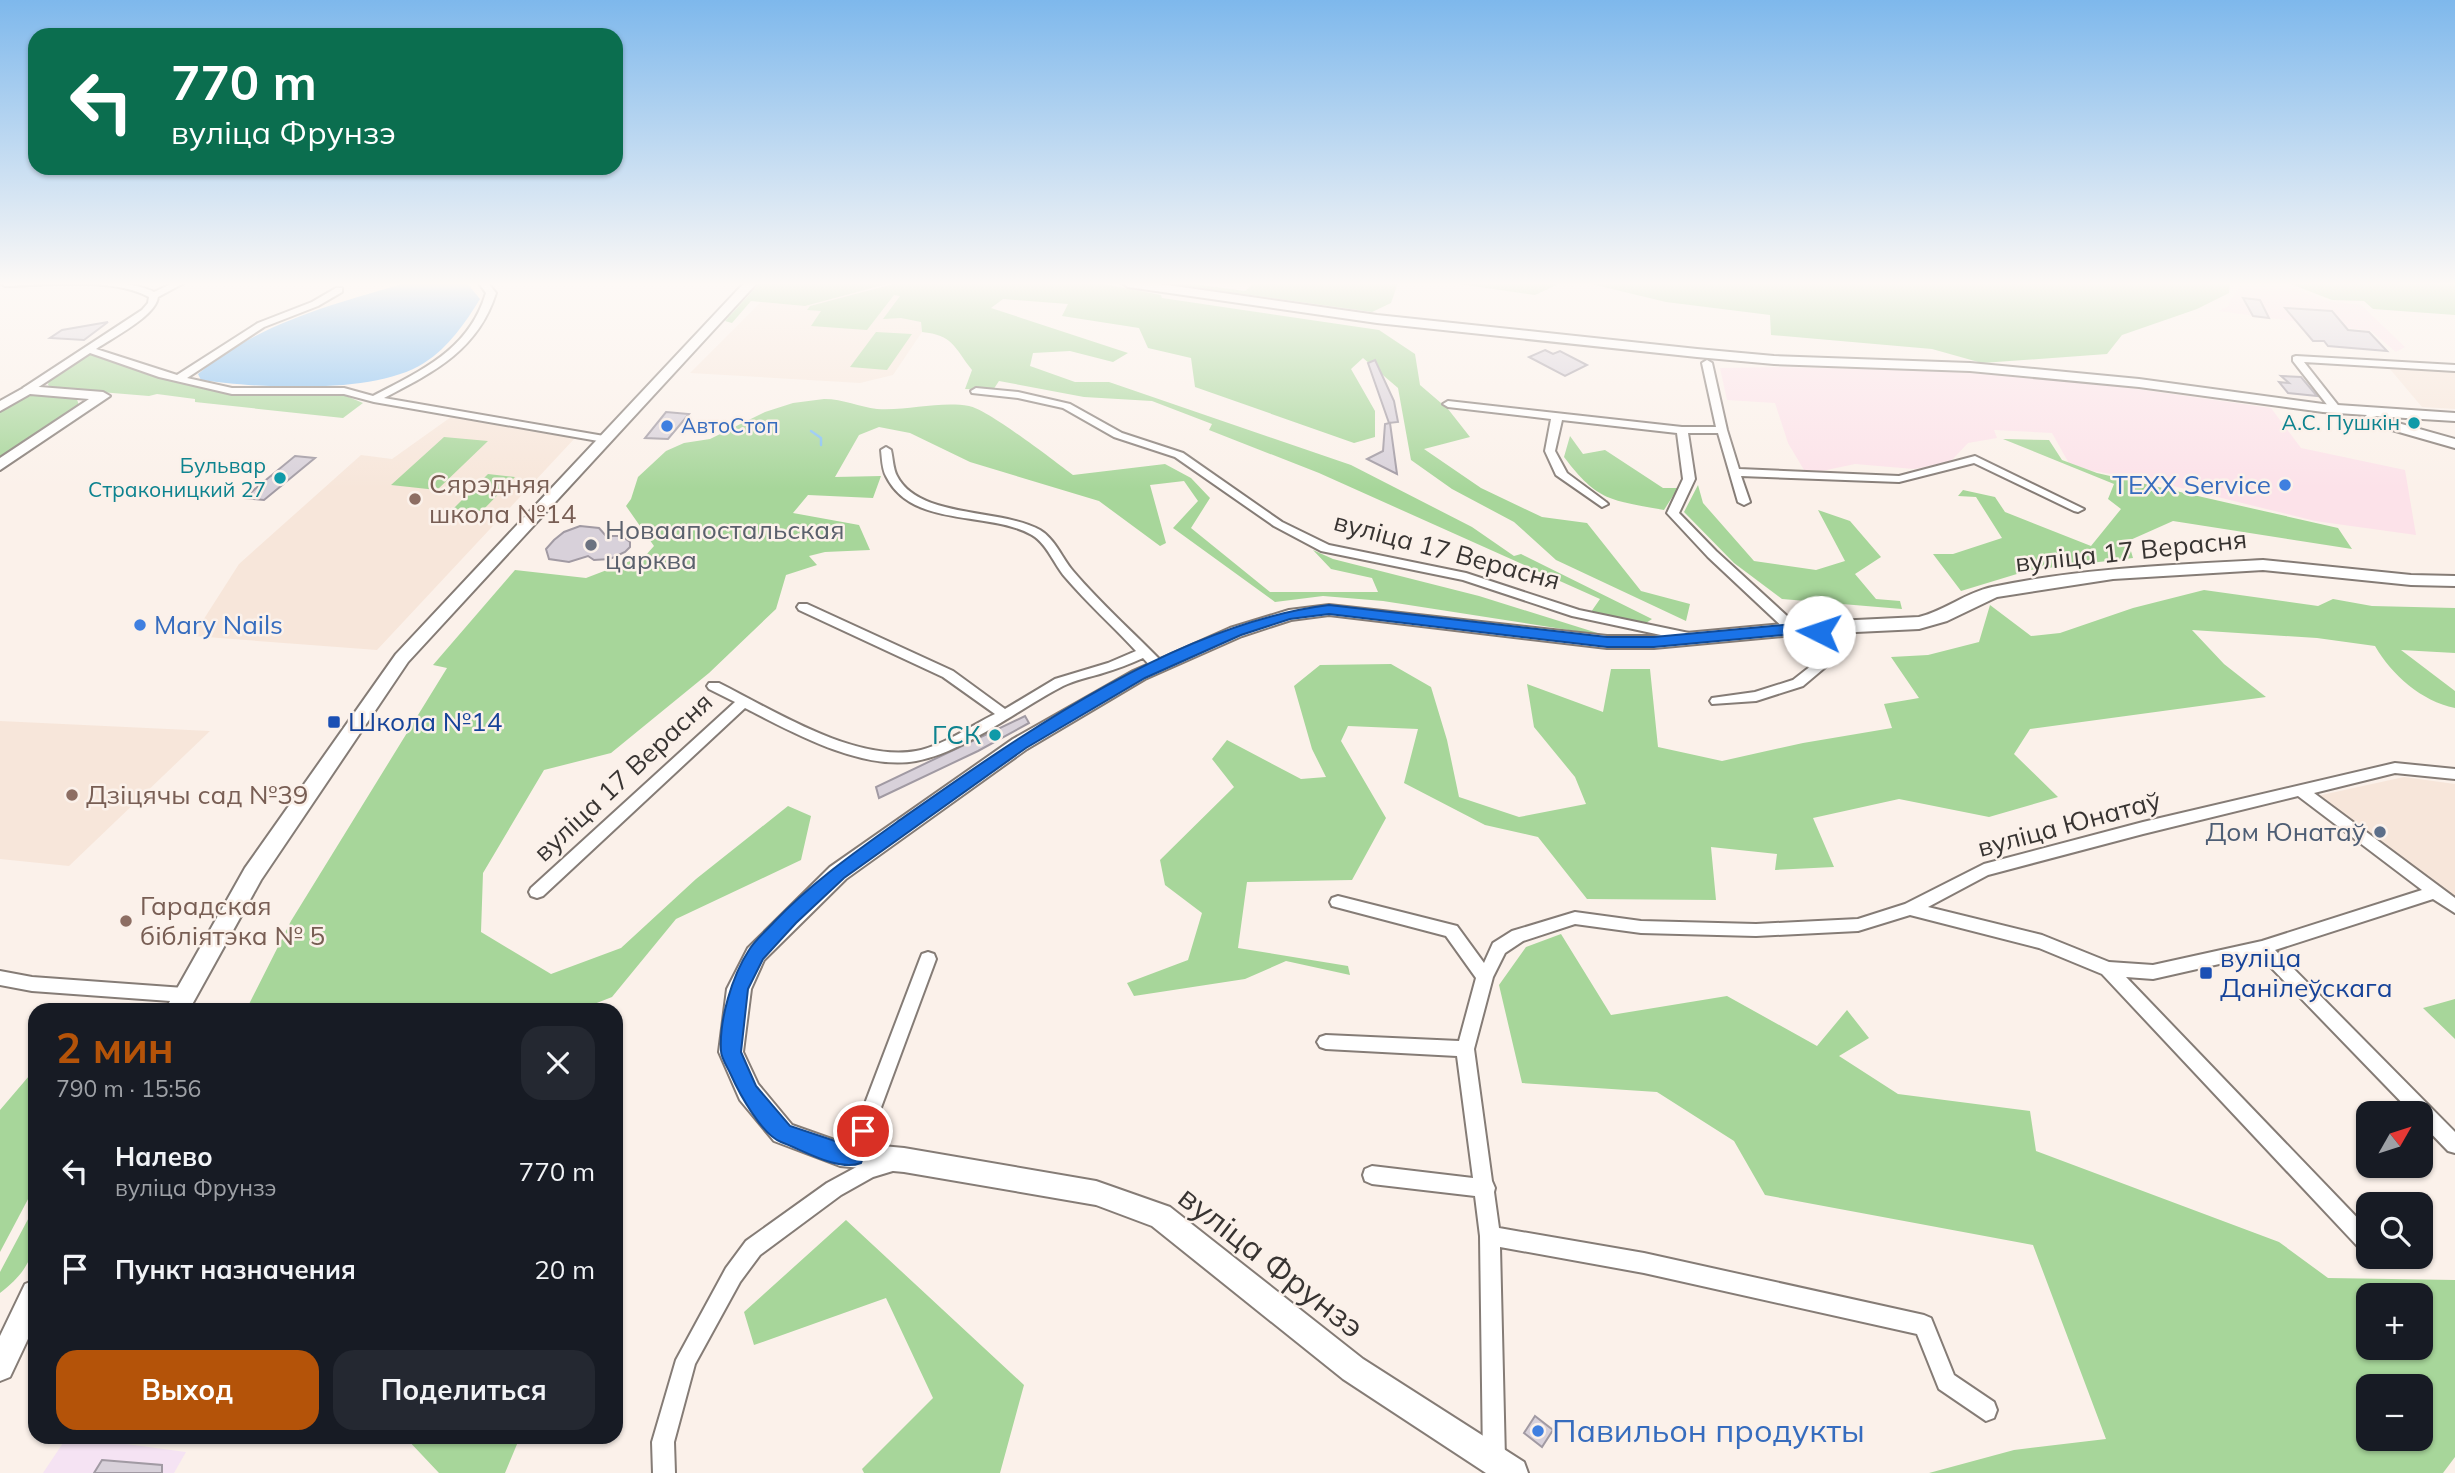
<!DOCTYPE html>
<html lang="ru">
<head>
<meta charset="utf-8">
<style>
  :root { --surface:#171b24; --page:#242831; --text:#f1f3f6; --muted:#9ea1a6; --accent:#b45309 }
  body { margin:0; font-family:Mulish,sans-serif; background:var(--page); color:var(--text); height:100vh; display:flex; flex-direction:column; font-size:26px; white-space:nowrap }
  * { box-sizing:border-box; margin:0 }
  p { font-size:23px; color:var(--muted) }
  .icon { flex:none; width:38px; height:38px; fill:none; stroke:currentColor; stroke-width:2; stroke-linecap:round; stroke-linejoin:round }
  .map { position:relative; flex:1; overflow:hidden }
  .panel { position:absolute; left:28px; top:1003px; width:595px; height:441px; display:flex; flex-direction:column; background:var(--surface); border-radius:21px; box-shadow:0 2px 5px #0004 }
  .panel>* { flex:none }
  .banner { position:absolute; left:28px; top:28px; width:595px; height:147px; border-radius:21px; box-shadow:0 2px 5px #0004; background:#0b6e4f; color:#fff; overflow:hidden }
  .needle { width:46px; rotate:51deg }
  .controls { position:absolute; left:2356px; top:1101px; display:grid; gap:14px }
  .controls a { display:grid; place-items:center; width:77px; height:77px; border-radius:14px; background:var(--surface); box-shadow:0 2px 5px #0004; font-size:35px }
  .pin { position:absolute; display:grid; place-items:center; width:60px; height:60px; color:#fff; margin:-30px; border:4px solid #fff; border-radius:50%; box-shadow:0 2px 7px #0007 }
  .me { position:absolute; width:77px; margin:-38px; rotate:274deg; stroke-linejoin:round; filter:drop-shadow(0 0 5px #0008) }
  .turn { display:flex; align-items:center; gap:24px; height:147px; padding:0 28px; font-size:32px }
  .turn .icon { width:91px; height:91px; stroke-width:2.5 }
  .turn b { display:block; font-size:49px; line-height:60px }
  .round { display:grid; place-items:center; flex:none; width:74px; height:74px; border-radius:21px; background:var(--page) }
  .summary { display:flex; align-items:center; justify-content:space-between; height:119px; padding:0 28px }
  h1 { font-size:42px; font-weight:700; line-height:52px; color:var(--accent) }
  .cta { display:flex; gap:14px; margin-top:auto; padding:14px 28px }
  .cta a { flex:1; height:80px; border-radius:21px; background:var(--accent); color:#fff; font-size:28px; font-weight:700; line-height:80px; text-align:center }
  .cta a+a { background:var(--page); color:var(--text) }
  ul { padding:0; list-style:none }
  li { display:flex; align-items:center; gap:21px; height:98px; padding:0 28px }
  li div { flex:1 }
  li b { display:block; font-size:26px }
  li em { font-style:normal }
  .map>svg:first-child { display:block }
  .commercial { fill:#f5e3f3 }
  .industrial { fill:#fce2e9 }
  .built { fill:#f7e6da }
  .green { fill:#a7d69a; fill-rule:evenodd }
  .water { fill:#80bef2 }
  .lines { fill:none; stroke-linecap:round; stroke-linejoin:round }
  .stream { stroke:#80bef2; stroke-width:2.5 }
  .building { fill:#d8d1da; stroke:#a19aa3; stroke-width:2 }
  .street-casing { stroke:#857c76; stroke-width:4 }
  .secondary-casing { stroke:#857c76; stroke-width:4 }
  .street { fill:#fff; fill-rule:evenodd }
  .secondary { fill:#fff; fill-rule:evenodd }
  .route { fill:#1a73e8; stroke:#114b97; stroke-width:2 }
  .culture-dot { fill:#0f9aa8; stroke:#fbf1ea; stroke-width:2.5 }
  .shop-dot { fill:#3f7fe0; stroke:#fbf1ea; stroke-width:2.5 }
  .education-dot { fill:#8d6e63; stroke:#fbf1ea; stroke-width:2.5 }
  .worship-dot { fill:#6b7280; stroke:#fbf1ea; stroke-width:2.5 }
  .transit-dot { fill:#1a4fb4; stroke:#fbf1ea; stroke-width:2.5 }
  .service-dot { fill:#5c6f8a; stroke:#fbf1ea; stroke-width:2.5 }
  .labels { text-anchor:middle; stroke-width:5; stroke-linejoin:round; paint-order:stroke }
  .far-culture-label { font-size:21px; fill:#0d838f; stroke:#fbf1ea; text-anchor:end }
  .far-shop-label { font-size:21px; fill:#366cbe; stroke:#fbf1ea; text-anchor:start }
  .education-label { font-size:26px; fill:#785e54; stroke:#fbf1ea; text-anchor:start }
  .shop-label { font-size:26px; fill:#366cbe; stroke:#fbf1ea; text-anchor:end }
  .worship-label { font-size:26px; fill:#5b616d; stroke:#fbf1ea; text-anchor:start }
  .street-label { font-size:26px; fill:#383432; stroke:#fbf1ea }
  .transit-label { font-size:26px; fill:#164399; stroke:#fbf1ea; text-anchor:start }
  .culture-label { font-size:26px; fill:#0d838f; stroke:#fbf1ea; text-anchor:end }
  .service-label { font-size:26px; fill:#4e5e75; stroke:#fbf1ea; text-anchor:end }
  .near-street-label { font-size:32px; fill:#383432; stroke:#fbf1ea }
  .near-shop-label { font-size:32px; fill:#366cbe; stroke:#fbf1ea; text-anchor:start }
</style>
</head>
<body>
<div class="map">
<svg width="2455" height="1473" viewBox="0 0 2455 1473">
  <rect width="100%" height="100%" fill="#fbf1ea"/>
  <path class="commercial" d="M67 1437H74L186 1452 174 1473H43Z"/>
  <path class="industrial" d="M2237 283H2279L2328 301 2361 305 2405 347 2396 352 2371 331 2218 311 2229 306 2230 300 2238 289Z
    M1781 367 1941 371 2088 382 2271 408 2301 448 2405 470 2416 535 2315 521 2161 483 2071 467 2052 433 1994 430 1997 438 1968 443 1950 462 1914 469 1855 464 1822 471 1804 470 1788 443 1775 403 1727 400 1720 368Z"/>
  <path class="built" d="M867 289 916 297 922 332 893 375 860 383 690 373 761 302 805 306Z
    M2389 368 2455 372V409L2422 407Z
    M451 417 575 438 377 650 193 636 239 564 361 455 392 459Z
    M0 721 210 731 69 866 0 859Z
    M2404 777 2455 784V898L2317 796Z"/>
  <path class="green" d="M760 283H891L805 306 751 301 732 323 725 321Z
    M897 283H1099L1161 295 1162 298 1379 330 1415 354 1420 385 1448 409 1470 437 1424 449 1481 488 1542 517 1587 523 1641 591 1690 604 1686 621 1556 560 1514 522 1452 489 1411 460 1398 388 1363 358 1351 369 1375 411V437L1354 443 1195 387 1191 358 1148 348 1139 328 1062 316 1068 304 1003 299 991 308 1128 353 1113 362 1070 351 1033 353 1030 366 1075 382H1109L1351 465 1472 527 1514 556 1521 554 1652 619 1646 623 1591 612 1600 599 1319 473 1209 430 1212 424 1152 401 1084 397 999 381 993 390 965 389 972 370C954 347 953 335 922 332L921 322 901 318 883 319 900 296 894 295 867 330 811 326 821 311 807 310 810 306Z
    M1163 283H1187L1245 291 1254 283H1398L1391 303 1372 312Z
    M1451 283H1561L1535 295Z
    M1587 283H2230L2229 293 2197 309 2122 335 2107 354 1982 363 1932 349 1771 335 1770 315 1666 302Z
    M2288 283H2455V315L2373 309 2364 301 2332 300Z
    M876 332 912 334 887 370 850 367Z
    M90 353 164 377 231 393H339L363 403 343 418 195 402V399L157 394 149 396 52 388 48 385 49 380Z
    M34 395 71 397 77 399 79 406 0 459V411L17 400Z
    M824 399C844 399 859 407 877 409 908 411 939 401 969 406 987 409 1056 462 1073 475L1165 464 1191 478 1210 498 1191 528 1270 592H1378L1372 578 1331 569 1313 550 1333 559 1479 596 1607 636 1383 601 1323 596 1275 602 1173 528 1198 501 1184 481 1150 485 1166 543 1160 546 1099 501 970 462 910 433 879 427 859 435 835 477 881 476 873 498 808 495 793 513 859 525 870 550 825 552 809 556 817 565 786 575 776 609 709 673 611 753 544 770 483 873 481 932 551 974 621 948 696 879 788 806 811 816 801 860 676 919 612 997 579 1010H246L291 921 447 668 433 665 515 570 586 578 646 555 654 546 626 506 631 499 638 477 666 451 684 443 710 439 765 412 793 403Z
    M1570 436 1583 454 1605 450 1663 488H1678L1664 510C1611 500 1598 502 1564 457Z
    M444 437 488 441 437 490 391 485Z
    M2003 439 2049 440 2062 460 2097 473 2338 528 2352 549 2173 521 2128 541 2133 558 2030 570 1961 591 1933 554H1953L2002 538 1976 497 1958 496 1963 490 1995 497 2005 512 2091 546 2121 509 2108 499 2114 484Z
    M488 474 515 477 482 511 453 509Z
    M1698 485 1703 503 1754 561 1816 570 1845 561 1818 510 1850 521 1881 557 1855 574 1876 599 1900 601 1902 609 1782 599 1734 563 1684 512Z
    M2204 590 2318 606 2333 599 2372 606 2455 608V653L2401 650 2455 691V708C2421 701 2392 675 2375 646L2317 638 2192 630 2224 664 2266 697 2030 729 2014 754 2058 797 1989 817 1899 799 1813 818 1834 867 1775 870 1777 854 1711 847 1716 900 1587 899 1538 837 1485 825 1404 783 1418 729 1348 726 1341 741 1386 818 1352 880 1247 882 1238 948 1348 966 1350 975 1286 961 1245 979 1134 996 1127 983 1188 960 1202 913 1165 885 1160 860 1234 787 1212 759 1227 740 1301 779 1326 777 1312 749 1294 686 1320 665 1391 664 1431 687 1447 740 1459 797 1519 817 1586 804 1575 777 1534 727 1527 684 1603 712 1611 669H1650L1658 747 1722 761 1803 743 1892 728 1884 704 1919 698 1891 657 1928 655 1979 642 1990 605 2031 636 2060 633 2133 608Z
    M1561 934 1611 1015 1727 996 1817 1046 1847 1010 1869 1038 1839 1056 1898 1094 2030 1111 2036 1151 2279 1242 2328 1278 2455 1280V1457L2443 1473H1929L2014 1450 2106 1439 2033 1245 1765 1195 1734 1141 1657 1092 1522 1083 1499 985 1526 947ZM2368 1295H2420V1348H2368ZM2368 1386H2420V1438H2368Z
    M2455 999V1039L2423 1008Z
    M35 1069V1186L0 1252V1110Z
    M35 1206C35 1248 36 1265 0 1293V1272Z
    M846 1220 1024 1385 1000 1473H864L862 1469 933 1398 886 1298 754 1345 744 1312Z
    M405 1437H520L505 1473H439Z"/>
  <path class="water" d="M406 283H467L480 299C465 323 449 347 424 363 375 395 258 388 201 380L198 374C258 323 334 304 406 283Z"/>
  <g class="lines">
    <path class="stream" d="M811 431 821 438V445"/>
  </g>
  <path class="building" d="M2243 298 2260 300 2269 318 2253 316Z
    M2285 308 2332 311 2348 330 2369 332 2387 351 2328 346 2324 341H2313Z
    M108 322 84 340 50 338 62 330Z
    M1545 350 1553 354 1560 351 1587 365 1565 376 1529 357Z
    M1375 360 1394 401 1398 422 1389 423 1368 363Z
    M2281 376 2301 377 2317 396 2288 393 2279 382 2289 383Z
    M666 412 689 414 668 439 645 438Z
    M1390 423 1397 474 1367 459 1383 451 1385 424Z
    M295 456 315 458 264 500 244 498Z
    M580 526 599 528 606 536H622L630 542V547L625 552 610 559 594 560 588 556 569 562 549 559 546 549 554 540 564 532Z
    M1025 716 1029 723 978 751 879 798 876 787Z
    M1535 1416 1553 1430 1542 1447 1524 1433Z
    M102 1460 162 1465V1473H94Z"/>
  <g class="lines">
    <g class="street-casing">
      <path id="street" d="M0 283C37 282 124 276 154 292L173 283H184L158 297C156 316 112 338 96 349L177 375 258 323 312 302 336 288H342V292L318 306 264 327 187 378 232 388H344L373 396C422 370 469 350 486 293L479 283H488L496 293C478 350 434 372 384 398L604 436 609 439 604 442 374 402 344 394H232L159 377 90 353 31 392H23V388L142 310 148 303 149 297C112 277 47 285 5 286Z
        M2296 356 2455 365V371L2304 362 2341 409 2336 412 2332 411 2293 361V357Z
        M1707 360 1712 363 1727 430 1739 469 1899 476 1975 456 2084 509 2078 512 2074 511 1974 463 1899 482 1741 476 1750 502 1744 505 1738 502 1718 433H1688L1695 479 1679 513 1716 551 1798 626 1799 629 1798 632H1788L1708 557 1667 513 1683 479 1677 433 1562 420 1555 451 1567 473 1606 502 1608 504 1602 507 1556 475 1545 451 1551 419 1448 407 1443 404 1448 401 1682 427H1716L1702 363Z
        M976 388 1018 392 1070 404 1122 433 1183 453 1282 522 1329 545 1466 573 1579 610 1689 633 1695 637 1689 641 1572 616 1463 580 1321 551 1274 526 1175 457 1114 437 1063 408 1018 398 972 393 971 391Z
        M886 447 891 450C893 458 893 469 897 476 919 519 1001 508 1040 530 1055 539 1062 558 1073 571 1101 604 1134 633 1164 664L1166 667 1164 670H1154L1143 658C1130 664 1117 669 1103 673 1090 677 1075 680 1063 686 1020 708 963 753 916 761 861 771 792 732 745 708L543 896 537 898 531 896 529 892 531 888 735 702 709 689 707 686 709 683H719C773 710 854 762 916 751 943 746 970 726 995 714L943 677 799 610 797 607 799 604H807L953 671 1005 709 1055 679 1108 663 1136 651C1113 626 1087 603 1065 577 1054 564 1047 544 1032 535 988 510 912 529 886 476 882 469 882 458 881 450Z
        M1818 624 1824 628 1835 659 1803 686 1756 701 1712 704 1710 701 1712 698 1755 692 1793 680 1821 658 1812 628Z
        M2395 763 2455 769V779L2395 773 2314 793 2455 898V913L2433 899 2275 950 2455 1132V1153L2448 1151 2420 1122V1113H2412L2259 955 2153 979 2126 977 2368 1229V1252L2361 1250 2102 974 2039 948 1910 915 1858 931 1756 936 1641 933 1575 924 1523 941 1505 953 1493 977 1474 1049 1492 1181 1495 1188 1494 1192 1499 1228 1644 1253 1924 1315 1931 1318 1954 1375 1994 1402 1997 1410 1994 1418 1986 1421 1939 1389 1917 1334 1644 1273 1500 1247 1505 1459 1502 1467 1494 1470 1486 1467 1483 1459 1480 1236 1475 1196 1372 1184 1365 1181 1363 1175 1365 1169 1372 1166 1473 1178 1457 1056 1326 1049 1320 1047 1317 1042 1320 1037 1326 1035 1459 1041 1476 978 1446 936 1332 906 1330 902 1332 898 1338 896 1457 926 1484 963 1493 943 1512 931 1575 912 1641 921 1756 924 1858 919 1905 904 1984 864 2143 822ZM2298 796 2422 890 2262 941 2153 965 2109 962 2042 935 1928 907 1988 875 2143 834Z
        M928 952 934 954 936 959 863 1156 861 1162 854 1165 847 1162 845 1156 920 959 922 954Z
        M0 971 32 977 184 988 190 990 192 995 190 1000 184 1002 32 991 0 985Z
        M889 1155 896 1158 898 1164 896 1170 873 1177 841 1195 760 1255 740 1282 695 1364 674 1442 675 1473H653L652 1442 676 1360 726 1268 746 1241 827 1183 862 1164Z"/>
    </g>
    <g class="secondary-casing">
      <path id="secondary" d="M744 283H757L408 662 261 880 189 1010H165L245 868 396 654Z
        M1122 283H1153L1377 315 1697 349 1774 356 1970 363 2139 379 2323 404 2455 413V421L2373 416 2455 439V448L2364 422 2362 419 2367 415 2323 412 2139 387 1970 371 1774 364 1697 357 1377 323 1128 287Z
        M27 386 103 392 110 396 0 470V458L89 399 30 394 0 411V401Z
        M2263 560 2411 575 2455 576V586L2411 585 2263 570 2113 579 1997 597 1947 621 1919 629 1793 635 1654 648H1607L1329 615 1291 620 1242 636 1145 679 1027 749 846 879 764 960 751 989 743 1052 758 1084 792 1125 840 1142 904 1148 1096 1181 1170 1207 1363 1359 1524 1462 1528 1473H1486L1343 1379 1152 1226 1096 1205 904 1172 840 1166 774 1141 740 1100 719 1052 727 989 748 948 830 867 1013 739 1133 671 1230 628 1289 610 1329 605 1607 636H1654L1793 623 1919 617C1944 611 1967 592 1992 587 2081 568 2173 565 2263 560Z
        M35 1280V1324L10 1377 0 1381V1336L25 1284Z"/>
    </g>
    <use href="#street" class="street"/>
    <use href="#secondary" class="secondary"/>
  </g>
  <linearGradient id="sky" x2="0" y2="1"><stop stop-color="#7eb8ec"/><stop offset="0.58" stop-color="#fdf9f6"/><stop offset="1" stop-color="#fdf9f6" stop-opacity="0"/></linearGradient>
  <rect width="2455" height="489" fill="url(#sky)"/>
  <path class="route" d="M1329 605 1607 637H1654L1793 624 1823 625 1826 632 1819 637 1812 633 1793 634 1654 647H1607L1329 614 1290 619 1241 635 1145 678 1026 748 844 878 796 923 763 959 748 989 741 1052 756 1086 790 1126 847 1145 856 1125 863 1122 870 1125 873 1131 861 1163C838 1172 803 1150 781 1142 762 1135 739 1093 731 1075 728 1068 721 1058 721 1051 719 1020 732 976 749 950 755 940 766 931 774 922 811 883 854 853 897 822 1021 735 1176 624 1329 605Z"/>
  <g class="culture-dot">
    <circle cx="2414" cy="423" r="7"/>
    <circle cx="280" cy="478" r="7"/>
    <circle cx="995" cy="735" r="7"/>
  </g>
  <g class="shop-dot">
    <circle cx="667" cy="426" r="7"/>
    <circle cx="2285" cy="485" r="7"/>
    <circle cx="140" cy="625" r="7"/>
    <circle cx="1538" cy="1431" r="7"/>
  </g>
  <g class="education-dot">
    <circle cx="415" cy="499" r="7"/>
    <circle cx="72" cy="795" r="7"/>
    <circle cx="126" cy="921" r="7"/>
  </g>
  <circle class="worship-dot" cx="591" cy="545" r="7"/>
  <g class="transit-dot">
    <rect x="327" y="715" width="14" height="14" rx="3.5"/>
    <rect x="2199" y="966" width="14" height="14" rx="3.5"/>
  </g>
  <circle class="service-dot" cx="2380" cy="832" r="7"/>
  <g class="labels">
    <g class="far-culture-label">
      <text x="2400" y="430">А.С. Пушкін</text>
      <text x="266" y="473">Бульвар<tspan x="266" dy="24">Страконицкий 27</tspan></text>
    </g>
    <g class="far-shop-label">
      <text x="681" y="433">АвтоСтоп</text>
    </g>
    <g class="education-label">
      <text x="429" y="493">Сярэдняя<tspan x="429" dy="30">школа №14</tspan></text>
      <text x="86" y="804">Дзіцячы сад №39</text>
      <text x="140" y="915">Гарадская<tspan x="140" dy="30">бібліятэка № 5</tspan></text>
    </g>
    <g class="shop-label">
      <text x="2271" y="494">TEXX Service</text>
      <text x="154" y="634" text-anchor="start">Mary Nails</text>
    </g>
    <g class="worship-label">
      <text x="605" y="539">Новаапостальская<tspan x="605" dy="30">царква</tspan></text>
    </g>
    <g class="street-label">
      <text transform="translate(1447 551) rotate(15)" y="9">вуліца 17 Верасня</text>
      <text transform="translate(2131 551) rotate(-6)" y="9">вуліца 17 Верасня</text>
      <text transform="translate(623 777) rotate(-43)" y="9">вуліца 17 Верасня</text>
      <text transform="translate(2069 824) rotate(-15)" y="9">вуліца Юнатаў</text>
    </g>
    <g class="transit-label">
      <text x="348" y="731">Школа №14</text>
      <text x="2220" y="967">вуліца<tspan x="2220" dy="30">Данілеўскага</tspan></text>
    </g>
    <g class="culture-label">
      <text x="981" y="744">ГСК</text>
    </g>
    <g class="service-label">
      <text x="2366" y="841">Дом Юнатаў</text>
    </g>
    <g class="near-street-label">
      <text transform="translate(1271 1262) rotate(38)" y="11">вуліца Фрунзэ</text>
    </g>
    <g class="near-shop-label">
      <text x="1552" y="1442">Павильон продукты</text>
    </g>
  </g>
</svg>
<div class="controls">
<a><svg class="needle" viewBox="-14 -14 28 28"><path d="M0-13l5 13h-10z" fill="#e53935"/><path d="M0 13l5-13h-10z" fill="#9ea1a6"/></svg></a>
<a><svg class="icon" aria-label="search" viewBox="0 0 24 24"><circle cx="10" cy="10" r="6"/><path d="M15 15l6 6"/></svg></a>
<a>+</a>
<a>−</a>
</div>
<div class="pin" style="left:863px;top:1131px;background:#d93025"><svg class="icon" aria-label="arrive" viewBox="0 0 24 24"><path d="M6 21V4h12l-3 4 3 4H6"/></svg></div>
<svg class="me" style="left:1819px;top:632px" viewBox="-20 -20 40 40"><circle r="19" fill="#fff"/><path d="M0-13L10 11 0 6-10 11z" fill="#1a73e8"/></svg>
<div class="banner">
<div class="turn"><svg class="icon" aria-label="left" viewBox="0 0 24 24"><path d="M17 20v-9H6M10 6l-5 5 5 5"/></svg><div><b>770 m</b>вуліца Фрунзэ</div></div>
</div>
<section class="panel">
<div class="summary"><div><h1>2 мин</h1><p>790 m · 15:56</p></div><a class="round"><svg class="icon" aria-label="close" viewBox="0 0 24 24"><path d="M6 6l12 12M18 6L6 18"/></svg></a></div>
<ul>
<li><svg class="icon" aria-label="left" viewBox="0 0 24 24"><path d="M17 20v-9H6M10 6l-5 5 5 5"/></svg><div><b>Налево</b><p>вуліца Фрунзэ</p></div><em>770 m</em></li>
<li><svg class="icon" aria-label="arrive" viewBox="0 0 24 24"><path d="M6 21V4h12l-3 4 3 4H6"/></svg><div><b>Пункт назначения</b></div><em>20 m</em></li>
</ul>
<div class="cta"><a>Выход</a><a>Поделиться</a></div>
</section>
</div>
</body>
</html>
